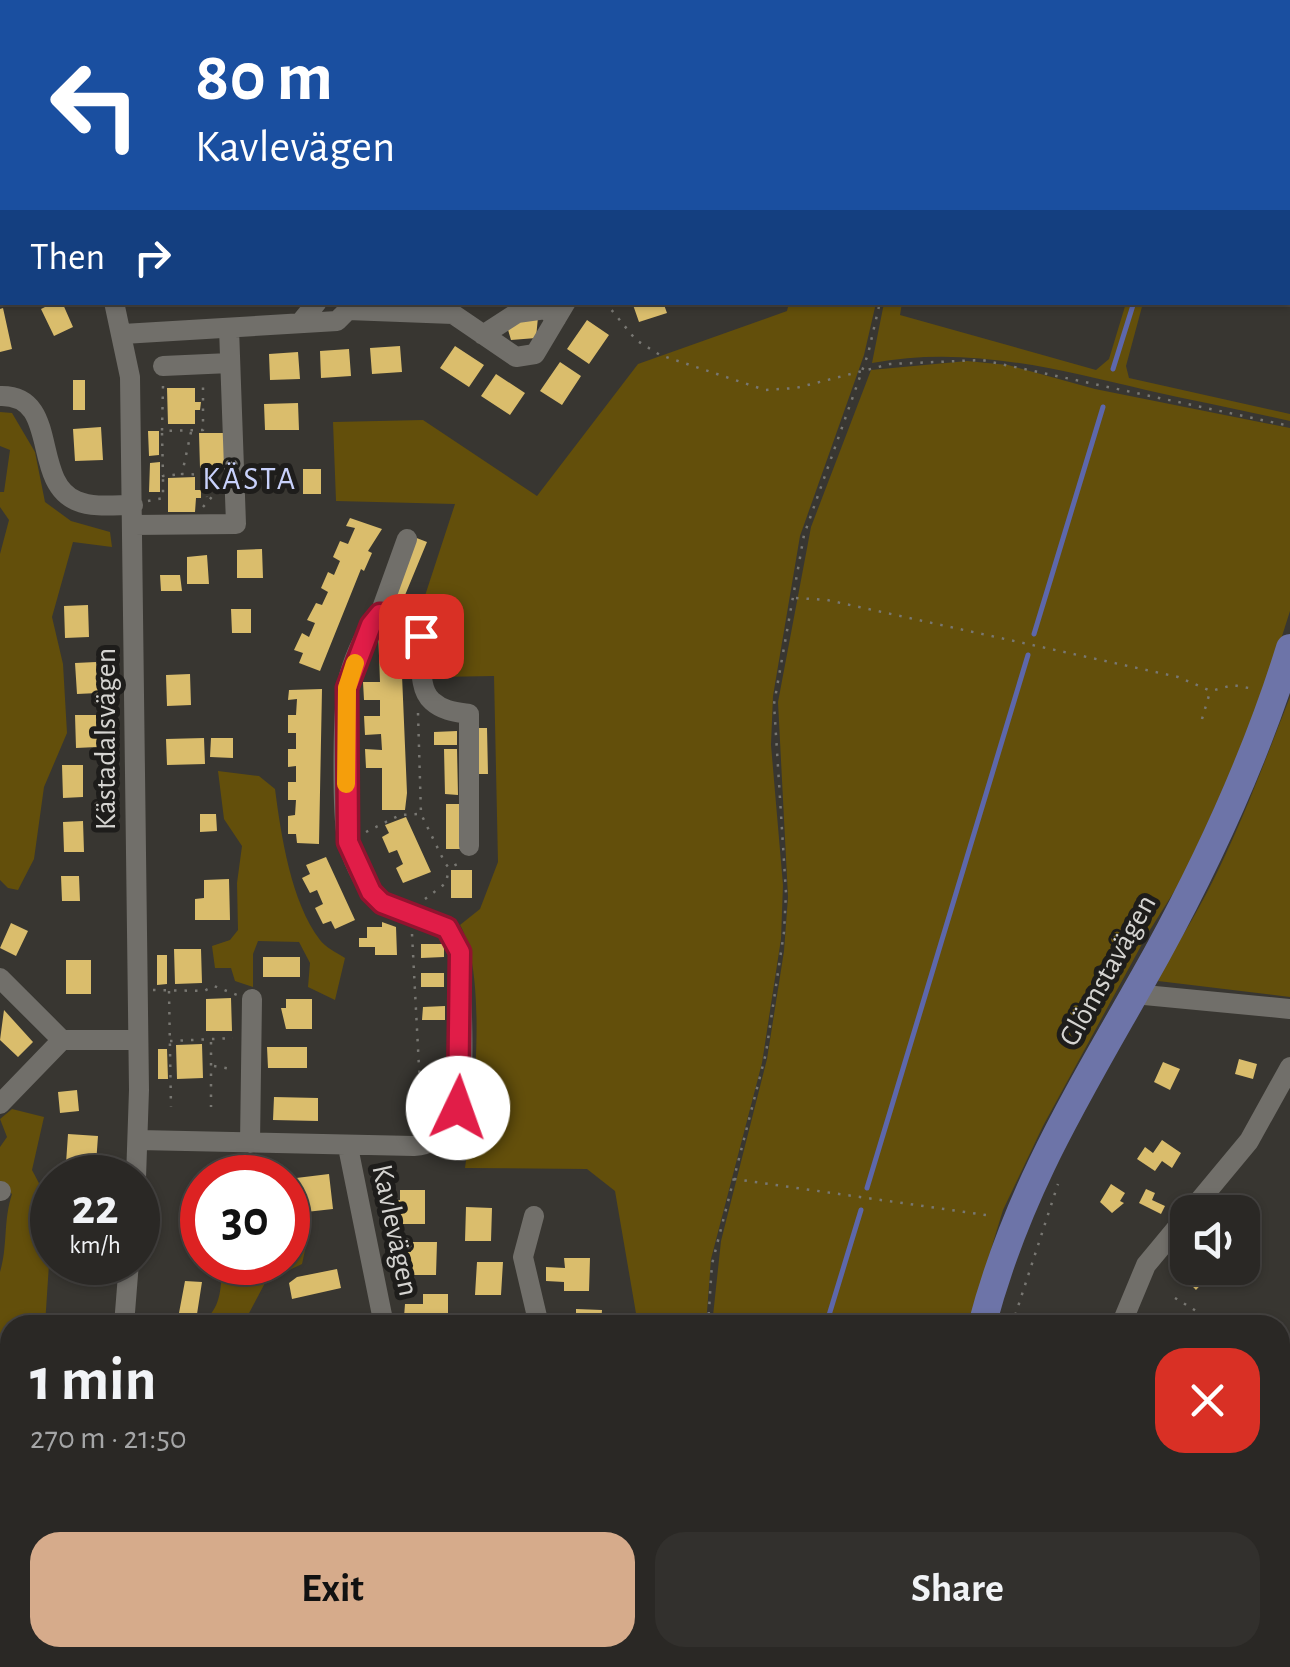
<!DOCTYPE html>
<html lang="en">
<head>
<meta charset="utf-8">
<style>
  :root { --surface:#2a2825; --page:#32302d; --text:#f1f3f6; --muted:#a5a6a7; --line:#464442; --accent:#d6ab8b }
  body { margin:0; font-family:"Alegreya Sans",sans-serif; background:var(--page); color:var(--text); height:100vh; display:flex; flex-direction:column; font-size:38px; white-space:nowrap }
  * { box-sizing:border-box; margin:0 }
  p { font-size:32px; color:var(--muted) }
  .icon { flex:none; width:55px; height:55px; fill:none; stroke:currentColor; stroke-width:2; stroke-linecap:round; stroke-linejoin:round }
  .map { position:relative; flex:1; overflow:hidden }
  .panel { position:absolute; left:0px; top:1315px; width:1290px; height:352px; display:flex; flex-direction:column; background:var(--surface); border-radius:30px 30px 0 0; box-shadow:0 2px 8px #0004,0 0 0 2px var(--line) }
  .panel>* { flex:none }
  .guide { position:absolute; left:0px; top:0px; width:1290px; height:305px; box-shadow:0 2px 8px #0004,0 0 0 2px var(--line); background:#1a4fa0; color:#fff; overflow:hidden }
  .controls { position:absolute; left:1170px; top:1195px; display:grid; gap:20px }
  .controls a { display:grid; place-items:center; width:90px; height:90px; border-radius:20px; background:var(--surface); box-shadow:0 2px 8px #0004,0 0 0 2px var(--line); font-size:50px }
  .speed { position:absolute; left:30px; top:1155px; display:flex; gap:20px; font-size:50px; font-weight:700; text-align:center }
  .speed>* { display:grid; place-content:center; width:130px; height:130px; border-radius:50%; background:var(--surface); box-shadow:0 2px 8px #0004,0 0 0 2px var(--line); line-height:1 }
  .speed small { font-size:25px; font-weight:400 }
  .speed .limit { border:15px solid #d22; background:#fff; color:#111 }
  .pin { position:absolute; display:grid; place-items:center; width:85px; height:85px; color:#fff; margin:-42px; border-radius:20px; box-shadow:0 5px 15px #0006 }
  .me { position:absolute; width:110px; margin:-55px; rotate:3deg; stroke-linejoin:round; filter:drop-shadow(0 0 8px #0008) }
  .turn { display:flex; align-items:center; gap:35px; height:210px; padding:0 30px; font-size:45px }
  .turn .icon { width:130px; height:130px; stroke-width:2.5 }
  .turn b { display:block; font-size:70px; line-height:85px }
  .then { display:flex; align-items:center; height:95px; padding:0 30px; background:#0003; gap:20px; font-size:38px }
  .round { display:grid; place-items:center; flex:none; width:105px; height:105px; border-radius:30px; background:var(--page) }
  .head { display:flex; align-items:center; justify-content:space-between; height:170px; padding:0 30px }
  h1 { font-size:60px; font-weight:700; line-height:75px }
  .primary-button { display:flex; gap:20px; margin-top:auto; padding:20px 30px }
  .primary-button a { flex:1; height:115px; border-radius:30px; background:var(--accent); color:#111; font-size:40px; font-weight:700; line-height:115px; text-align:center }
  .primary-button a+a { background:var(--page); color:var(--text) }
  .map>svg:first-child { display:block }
  .green { fill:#634f0b }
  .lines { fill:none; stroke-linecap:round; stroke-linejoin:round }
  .stream { stroke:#5d67ab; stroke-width:5 }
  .building { fill:#dabd6c }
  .path { stroke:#787772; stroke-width:2.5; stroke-dasharray:2.5 8; stroke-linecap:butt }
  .minor { stroke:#716f6a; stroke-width:20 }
  .major { stroke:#6d74a8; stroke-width:28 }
  .route-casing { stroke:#92132f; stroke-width:25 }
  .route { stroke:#e11d48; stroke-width:18 }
  .slow { stroke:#f59e0b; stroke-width:18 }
  .labels { text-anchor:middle; stroke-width:10; stroke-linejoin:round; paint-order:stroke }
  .street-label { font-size:30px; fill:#d5d4d1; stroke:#1e1d1b }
  .neighbourhood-label { font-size:32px; letter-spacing:2.5px; fill:#c8d1fb; stroke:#1e1d1b }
</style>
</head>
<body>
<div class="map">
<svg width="1290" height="1667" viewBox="0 0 1290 1667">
  <rect width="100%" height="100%" fill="#383631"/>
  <path class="green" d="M275 0H948L277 2Z
    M789 303H876L864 355 800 536 773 696 771 745 783 885 781 939 762 1063 711 1259 706 1325H638L615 1191 587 1169 465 1168C474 1110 488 974 460 925L480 909 498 862 494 676 437 677 434 646 419 614 455 504 336 501 333 422 423 420 537 496 638 364 787 311Z
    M902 303 900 315 1096 370 1109 359 1126 303H1143L1126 366 1129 378 1290 414V421C1242 410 1194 401 1146 390 1055 369 968 345 872 363L884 303Z
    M967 361 1008 365 1095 389 1290 428V611L1257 715 1182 879 1148 933 1043 1126 1003 1210 968 1325H712L721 1241 767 1059 784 951 788 897 778 702 811 527 871 370Z
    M0 412 12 413 35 452 45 502 71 521 110 532 112 547 73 542 52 617 63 664 67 733 44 787 34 859 18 890 8 888 0 880V554L9 520 0 507V492H4L10 450 0 446Z
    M1290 697V997L1158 981 1160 970C1219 887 1253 791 1290 697Z
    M218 771 259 776 275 789C281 835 291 902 320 940 325 947 337 953 345 958L335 1000 308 987 310 963 299 942 258 941 253 954V987L235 981 231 968H215L212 946 230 940 238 930 237 883 242 846 224 819Z
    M12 1109 44 1117 32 1170 52 1208V1218L45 1325H10V1431L0 1413V1272C8 1246 3 1221 12 1194L0 1184V1147L7 1137 0 1119Z
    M288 1234 307 1241 302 1264 266 1281 248 1315 252 1325H197C222 1312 221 1288 222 1263L288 1262Z
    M320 1658H637L636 1667H467Z
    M646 1658H917L913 1667H646Z"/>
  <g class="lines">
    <path class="stream" d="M1229 2 1230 0
      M1288 200H1290
      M1113 369 1134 302
      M1034 634 1103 407
      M867 1188 1028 655
      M826 1325 861 1210
      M764 1667 765 1658"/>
  </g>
  <path class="building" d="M55 302H62L73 327 54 336 41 309Z
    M632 302H663L667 313 639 322Z
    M3 308 12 349 0 352V309Z
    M538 317 536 338 511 340 506 323Z
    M587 320 609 335 589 364 567 349Z
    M400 346 402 372 372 374 370 348Z
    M455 346 484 365 469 387 440 368Z
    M349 349 351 376 321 378 320 351Z
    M298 352 300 379 270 380 269 354Z
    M560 362 581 376 562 405 540 391Z
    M496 374 525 393 510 415 481 396Z
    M73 380H85V410H73Z
    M167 388H195V402H201L200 410H195V424H168Z
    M298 403 299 430H265L264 404Z
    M101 427 103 460 75 461 73 429Z
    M148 431H159V455L149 456Z
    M199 433H227V468H200Z
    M160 462V492H149L150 463Z
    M303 469H321V494H303Z
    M195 477V490H201V498H196L195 512H168V478Z
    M350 518 382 529 368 551 372 553 364 571 361 569 320 671 299 663 303 653 294 650 302 633 309 637 315 623 307 620 316 603 322 605 328 592 321 588 328 572 334 575 340 561 333 557 340 541 348 544 355 528 346 526Z
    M414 537 427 542 403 600 391 594Z
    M262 549 263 578H237V550Z
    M207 555 209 584H187V557Z
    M160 575H180L182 591H161Z
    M88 605 89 637 65 638 64 606Z
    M231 609H251V633H232Z
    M400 628 407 793 405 810H382V768H366L365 749 382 750 381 734 365 735 364 716H380V700H364L363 682H380L378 629Z
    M96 662 98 693 77 694 75 663Z
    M190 674 191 705 167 706 166 675Z
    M322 689 319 844 297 843 296 834H288V816L295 815 296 800H288V782H296V766L288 767V749H296V733H288V715H296L297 699 288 700 289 690Z
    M75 715H96L97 747 76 748Z
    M474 728H487L488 774H475Z
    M457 731V745H434V732Z
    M204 738 205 764 167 765 166 739Z
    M211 738H233V758L210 757Z
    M444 749H457L458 795 445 794Z
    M62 765H83V797L63 798Z
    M446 804H459L460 849H446Z
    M200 814H216L217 831 200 832Z
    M406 817 431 872 403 883 396 868 403 864 397 850 389 853 382 837 389 833 385 825Z
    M83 821 84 852H64L63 822Z
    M326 857 355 920 335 929 331 921 323 924 315 908 323 904 317 890 310 893 302 878 310 874 306 865Z
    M451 870H472V898H451Z
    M61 876H79L80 901H62Z
    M229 879 230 920H195V899L204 898V880Z
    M382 922 396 927 397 955H375V947H359V938H367V927H382Z
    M11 923 28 931 16 956 0 948Z
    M421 944H444V957L421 958Z
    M174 949H201L202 983 175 984Z
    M157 955H167V984L157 985Z
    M263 957H300V977H263Z
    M66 960H91V994H66Z
    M421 973H444V987H421Z
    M231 998 232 1031H206V999Z
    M286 999H312V1029H286L281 1008H286Z
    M445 1006V1020H422L423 1007Z
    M4 1010 33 1042 18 1057 0 1040Z
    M202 1044 203 1078 177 1079 176 1045Z
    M267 1047H307V1068H268Z
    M158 1049H167L168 1079H158Z
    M1239 1059 1257 1064 1253 1079 1235 1074Z
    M1163 1062 1180 1069 1170 1090 1154 1082Z
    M77 1090 79 1111 60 1113 58 1092Z
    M274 1097 318 1098V1121L273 1120Z
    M68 1134 98 1136 95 1178H65Z
    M1162 1140 1181 1153 1172 1168 1162 1161 1155 1171 1137 1159 1145 1147 1153 1153Z
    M329 1174 333 1209 288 1214V1179Z
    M1111 1184 1125 1193 1120 1201 1124 1203 1112 1213 1100 1202Z
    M1146 1189 1155 1193 1152 1200 1165 1206 1161 1214 1139 1203Z
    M400 1190H425V1224H399V1214L381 1213 382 1200H400Z
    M466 1207 492 1208 491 1241H465Z
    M411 1242H437L436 1275H410V1266L393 1265V1252H411Z
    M1182 1255 1188 1268H1216L1196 1290 1173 1266Z
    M564 1258H590L589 1291H564V1282L546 1281V1267L565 1268Z
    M477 1262H503L501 1295H475Z
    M337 1269 341 1288 292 1299 289 1283 297 1277Z
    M185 1281 202 1282 197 1314 179 1313Z
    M423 1294H448V1325H422V1318L404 1317 405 1304H423Z
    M576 1309 602 1310 601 1325H558V1319H576Z
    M90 1316V1325H59V1317Z"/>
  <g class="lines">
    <path class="path" d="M588 0 589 2
      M648 2 650 0
      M950 2 951 0
      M605 302 636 340 660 355 765 390 796 388 890 364 982 360 1290 426
      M163 386 162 431 203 430V381
      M191 432 182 474 214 475
      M162 433 163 476 182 474
      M203 476 207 497
      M148 501 163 498V476
      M203 507 217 491
      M796 598 827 600 1178 677 1211 691 1233 685 1254 689
      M418 713 421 814 445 863 449 868 462 862
      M1202 719 1210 692
      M366 832 400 815 419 814
      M425 899 446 883 449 868
      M412 934 422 1124
      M153 990 204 991 214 986 237 995
      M169 991 171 1107
      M170 1041 233 1038
      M211 1042V1107
      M214 1066 231 1069
      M734 1179 993 1216
      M139 1248 143 1197
      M1175 1298 1219 1325
      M708 1325 712 1264 766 1053 784 932 786 893 774 704 804 535 868 354 880 302
      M1012 1325 1058 1184
      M0 1641 10 1644
      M50 1658 88 1666
      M140 1667 143 1658
      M641 1667 642 1658"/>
    <path class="minor" d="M122 0 124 2
      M0 43 2 49
      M114 302 130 377 139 1090 136 1178
      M300 323 317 302
      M123 334 337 321 348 310 453 314 516 357 535 354 566 302
      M483 335 517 313 546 309 556 319
      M163 366 230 363
      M0 396C61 394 30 482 77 501 94 508 115 505 133 505
      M133 525 236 524 229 328
      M380 614 407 539
      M0 978 62 1040H138
      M1134 994 1290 1009
      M0 1104 62 1040
      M139 1140 414 1146C428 1145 446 1137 453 1123 469 1090 460 992 460 952 443 904 400 925 374 895 363 883 350 855 347 839 342 809 342 705 349 676 355 655 366 631 380 614 446 603 405 677 432 701 443 711 456 712 469 714V846
      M250 1143 252 999
      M348 1147 384 1325
      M0 1191H1
      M534 1216 523 1257 539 1325
      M124 1325 129 1262
      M1121 1325 1146 1265 1249 1141 1290 1067
      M1280 1469 1290 1465
      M0 1534 10 1539
      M0 1592 10 1596
      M221 1658 277 1667
      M103 1667 106 1658"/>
    <path class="major" d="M982 1325C1020 1181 1086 1082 1157 954 1210 857 1257 754 1290 648
      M940 1658V1667
      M959 1658 960 1667"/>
  </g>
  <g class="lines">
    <g class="route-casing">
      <path id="route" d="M421 636 410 618 380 614 371 625 347 688 348 842 371 892 382 903 447 928 460 952 458 1108"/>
    </g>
    <use href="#route" class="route"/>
    <path class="slow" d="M346 784 347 688 355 663"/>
  </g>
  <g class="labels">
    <g class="street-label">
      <text transform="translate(105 739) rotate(-90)" y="10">Kästadalsvägen</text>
      <text transform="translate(1107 970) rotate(-61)" y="10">Glömstavägen</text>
      <text transform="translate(396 1230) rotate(78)" y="10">Kavlevägen</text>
    </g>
    <g class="neighbourhood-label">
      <text x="250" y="489">KÄSTA</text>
    </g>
  </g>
</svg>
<div class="controls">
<a><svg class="icon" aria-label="sound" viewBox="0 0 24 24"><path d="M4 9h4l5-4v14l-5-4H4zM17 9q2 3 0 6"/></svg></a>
</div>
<div class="speed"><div>22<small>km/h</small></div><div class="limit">30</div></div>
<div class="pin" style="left:421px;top:636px;background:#d93025"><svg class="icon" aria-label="arrive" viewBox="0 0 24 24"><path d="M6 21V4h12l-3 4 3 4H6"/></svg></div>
<svg class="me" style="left:458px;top:1108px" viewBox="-20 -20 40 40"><circle r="19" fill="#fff"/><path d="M0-13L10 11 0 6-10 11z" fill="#e11d48"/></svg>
<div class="guide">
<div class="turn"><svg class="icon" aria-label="left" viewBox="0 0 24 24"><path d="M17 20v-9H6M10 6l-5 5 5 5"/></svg><div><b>80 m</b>Kavlevägen</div></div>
<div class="then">Then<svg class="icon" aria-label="right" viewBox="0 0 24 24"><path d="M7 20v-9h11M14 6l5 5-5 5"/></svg></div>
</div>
<section class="panel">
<div class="head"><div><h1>1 min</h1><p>270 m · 21:50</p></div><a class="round" style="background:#d93025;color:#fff"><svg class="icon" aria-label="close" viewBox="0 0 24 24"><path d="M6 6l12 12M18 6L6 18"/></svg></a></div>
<div class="primary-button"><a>Exit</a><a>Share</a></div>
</section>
</div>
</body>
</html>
